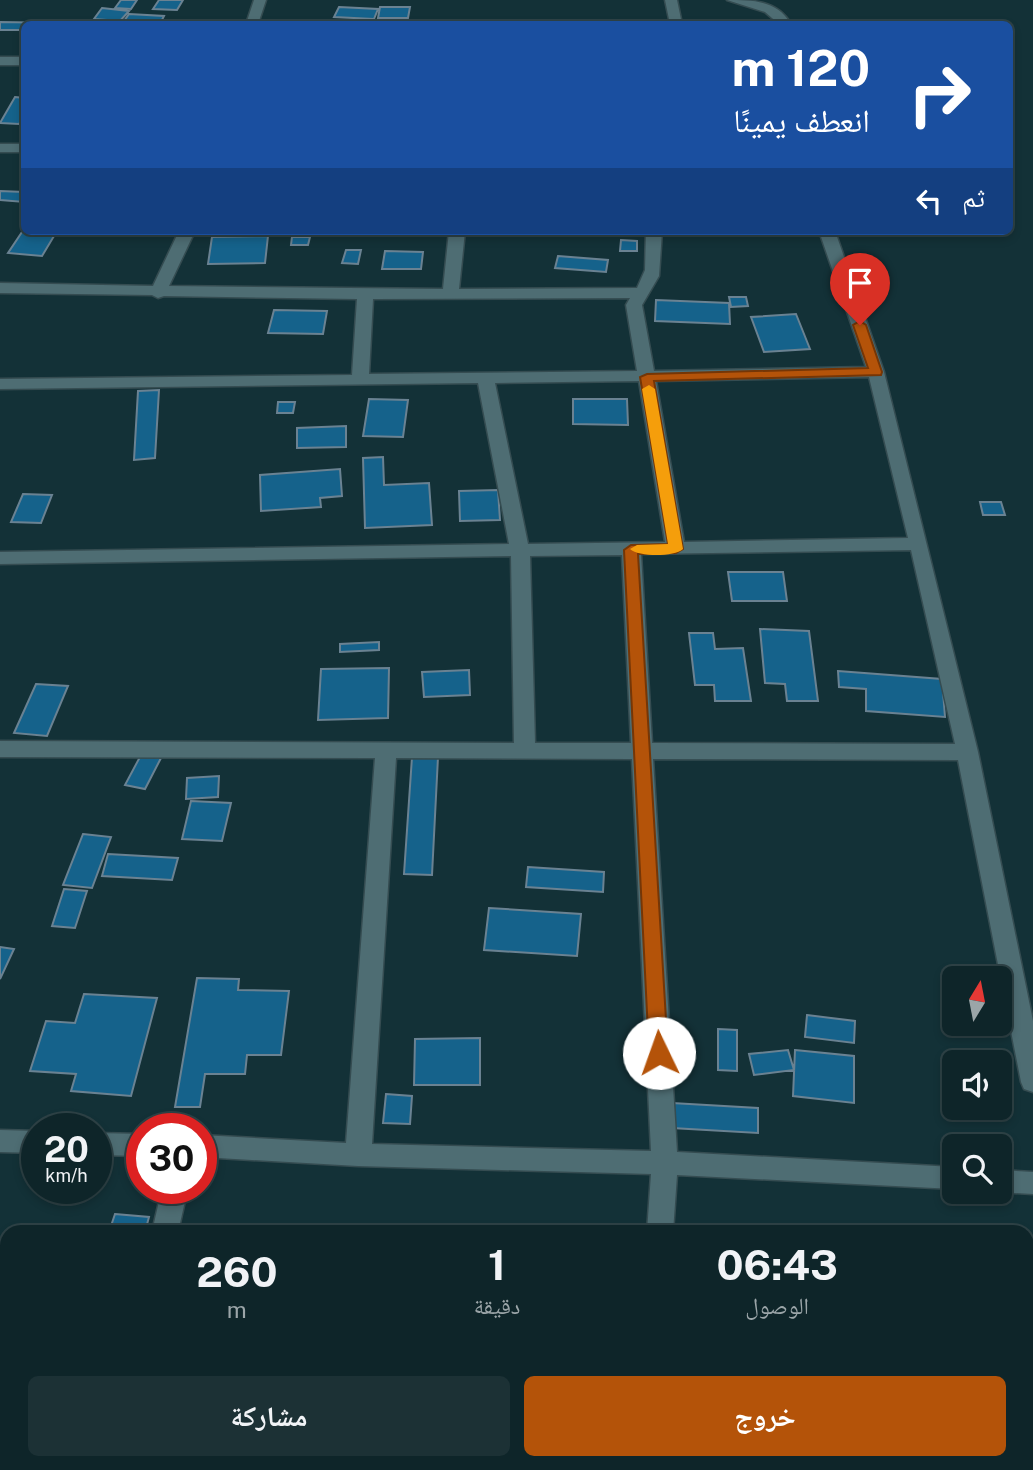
<!DOCTYPE html>
<html lang="ar">
<head>
<meta charset="utf-8">
<style>
  :root { --surface:#0e2529; --page:#1c3135; --text:#f1f3f6; --muted:#9ba5a8; --line:#2e4246; --accent:#b45309 }
  body { margin:0; font-family:"Public Sans","Noto Naskh Arabic",sans-serif; background:var(--page); color:var(--text); direction:rtl; height:100vh; display:flex; flex-direction:column; font-size:26px; white-space:nowrap }
  * { box-sizing:border-box; margin:0 }
  p { font-size:23px; color:var(--muted) }
  .icon { flex:none; width:38px; height:38px; fill:none; stroke:currentColor; stroke-width:2; stroke-linecap:round; stroke-linejoin:round }
  .map { position:relative; flex:1; overflow:hidden; direction:ltr }
  .side { position:absolute; left:0px; top:1225px; width:1034px; height:245px; display:flex; flex-direction:column; background:var(--surface); border-radius:21px 21px 0 0; box-shadow:0 4px 10px #0003,0 0 0 2px var(--line); direction:rtl }
  .side>* { flex:none }
  .top-card { position:absolute; left:21px; top:21px; width:992px; height:214px; border-radius:10px; box-shadow:0 4px 10px #0003,0 0 0 2px var(--line); direction:rtl; background:#1a4fa0; color:#fff; overflow:hidden }
  .needle { width:46px; rotate:10deg }
  .tools { position:absolute; left:942px; top:966px; display:grid; gap:14px }
  .tools a { display:grid; place-items:center; width:70px; height:70px; border-radius:10px; background:var(--surface); box-shadow:0 4px 10px #0003,0 0 0 2px var(--line); font-size:35px }
  .speed { position:absolute; left:21px; top:1113px; display:flex; gap:14px; font-size:35px; font-weight:700; text-align:center }
  .speed>* { display:grid; place-content:center; width:91px; height:91px; border-radius:50%; background:var(--surface); box-shadow:0 4px 10px #0003,0 0 0 2px var(--line); line-height:1 }
  .speed small { font-size:18px; font-weight:400 }
  .speed .limit { border:10px solid #d22; background:#fff; color:#111 }
  .pin { position:absolute; display:grid; place-items:center; width:60px; height:60px; color:#fff; margin:-72px -30px; border-radius:50% 50% 50% 0; rotate:-45deg; box-shadow:0 0 7px #0007 }
  .pin .icon { rotate:45deg }
  .me { position:absolute; width:77px; margin:-38px; rotate:357deg; stroke-linejoin:round; filter:drop-shadow(0 0 5px #0008) }
  .turn { display:flex; align-items:center; gap:24px; height:147px; padding:0 28px; font-size:32px }
  .turn .icon { width:91px; height:91px; stroke-width:2.5 }
  .turn b { display:block; font-size:49px; line-height:60px }
  .then { display:flex; align-items:center; height:66px; padding:0 28px; background:#0003; gap:14px; font-size:26px }
  .eta { display:flex; justify-content:space-evenly; align-items:center; height:119px; text-align:center }
  .eta b { font-size:42px; font-weight:700; line-height:49px }
  .action { display:flex; gap:14px; margin-top:auto; padding:14px 28px }
  .action a { flex:1; height:80px; border-radius:10px; background:var(--accent); color:#fff; font-size:28px; font-weight:700; line-height:80px; text-align:center }
  .action a+a { background:var(--page); color:var(--text) }
  .map>svg:first-child { display:block }
  .building { fill:#15628b; stroke:#6a8292; stroke-width:2 }
  .lines { fill:none; stroke-linecap:round; stroke-linejoin:round }
  .street-casing { stroke:#354c51; stroke-width:3 }
  .street { fill:#4e6d73; fill-rule:evenodd }
  .route { fill:#b45309; stroke:#753606; stroke-width:2 }
  .slow { fill:#f59e0b }
</style>
</head>
<body>
<div class="map">
<svg width="1033" height="1470" viewBox="0 0 1033 1470">
  <rect width="100%" height="100%" fill="#133137"/>
  <path class="building" d="M121 0H137L131 9 115 8Z
    M159 0H183L177 10 153 9Z
    M339 7 378 9 374 19 334 17Z
    M380 7H410L408 18H378Z
    M102 8 129 11 120 21 94 19Z
    M129 14 164 16 160 24 124 21Z
    M0 22 61 23 24 24V30H0Z
    M15 97 24 98V116L19 124 0 123Z
    M0 191 24 192V202L0 200Z
    M24 229V231H57L42 256 8 253Z
    M268 236 265 263 208 264 212 237Z
    M292 237H310L308 245H291Z
    M621 240 637 241V251H620Z
    M346 250H361L358 264 342 263Z
    M385 251 423 252 421 269H382Z
    M558 256 608 260 606 272 555 268Z
    M729 297H746L748 306 731 307Z
    M656 300 729 303 730 324 655 321Z
    M274 310 327 311 323 334 268 333Z
    M796 314 810 349 764 352 751 317Z
    M159 390 155 458 134 460 138 391Z
    M369 399 408 400 403 437 363 436Z
    M573 399H627L628 425 573 424Z
    M278 402H295L293 413H277Z
    M346 426V447L297 448V428Z
    M383 457 384 485 429 483 432 525 365 528 363 458Z
    M340 469 342 496 320 498 321 507 261 511 260 475Z
    M498 490 500 520 460 521 459 491Z
    M23 494 52 495 41 523 11 522Z
    M980 502H1001L1005 515H983Z
    M728 572H783L787 601H732Z
    M760 629 809 631 818 701H787L785 684 765 683Z
    M689 633H713L715 649 743 648 751 701H715L714 685H695Z
    M379 642V650L340 652V644Z
    M389 668 388 718 318 720 321 669Z
    M469 670 470 695 424 697 422 672Z
    M838 671 942 679 945 717 866 711V689L839 687Z
    M36 684 68 686 47 736 14 733Z
    M141 755 161 758 145 789 125 785Z
    M412 757H438L432 875 404 874Z
    M219 776 218 797 186 799 187 778Z
    M191 801 231 803 222 841 182 839Z
    M83 834 111 837 92 888 63 885Z
    M108 854 178 858 172 880 102 876Z
    M528 867 604 872 603 892 526 887Z
    M64 889 87 891 75 928 52 926Z
    M489 908 581 914 577 956 484 950Z
    M0 947 14 949 0 979Z
    M197 978 239 979 238 990 289 991 281 1055H247L245 1074H205L200 1107H175Z
    M84 994 157 998 131 1096 71 1091 76 1074 30 1071 46 1021 75 1023Z
    M807 1015 855 1021 854 1043 805 1037Z
    M718 1029 737 1030V1071L718 1070Z
    M480 1038V1085H414L415 1039Z
    M788 1050 794 1070 754 1075 749 1054Z
    M795 1050 854 1056V1103L793 1096Z
    M386 1094 412 1096 410 1124 383 1123Z
    M672 1103 758 1108V1133L672 1128Z
    M115 1214 149 1217 145 1232H109Z
    M428 1225 467 1231 427 1232Z"/>
  <g class="lines">
    <g class="street-casing">
      <path id="street" d="M254 0H266L258 24H246Z
        M665 0H677L682 24H670Z
        M727 0C752 0 777 0 791 24H779L765 12Z
        M0 57H24V65H0Z
        M0 144H24V152H0Z
        M179 231H195L169 286 443 289 449 231H465L459 289 637 288 645 270 646 231H662L659 276 642 305 654 371 866 367 819 231H835L884 372 978 752 1033 1021V1092L1024 1089 1021 1082 958 760 653 759 677 1152 954 1167V1189L677 1175 673 1232H647L651 1174 358 1166 201 1157V1135L346 1143 375 758 0 757V741L514 743 511 556 0 564V552L509 544 478 383 0 389V379L352 375 357 299 164 296 158 298 152 295 0 293V283L153 286ZM630 298 626 305 637 371 369 374 373 299ZM869 377 908 538 684 542 656 381ZM639 381 665 542 528 544 495 383ZM911 550 955 744 652 743 641 554ZM622 555 631 743H535L530 556ZM396 758 632 759 651 1151 372 1144Z
        M0 1130 37 1131V1153L0 1152Z
        M96 1133 142 1134V1156L96 1155Z
        M999 1170 1033 1172V1194L997 1192H999Z
        M162 1188H188L178 1232H152Z
        M98 1463H128L126 1470H96Z
        M631 1463H661L660 1470H630Z"/>
    </g>
    <use href="#street" class="street"/>
  </g>
  <path class="route" d="M860 321 866 325 882 372 881 375 654 381 683 549 676 553 638 554 668 1053 665 1058 659 1061 652 1058 649 1053 624 550 631 545 668 544 640 377 647 374 868 368 853 325Z"/>
  <path class="slow" d="M649 385 655 389 683 549C674 557 639 557 630 549L637 545 668 544 642 389Z"/>
</svg>
<div class="tools">
<a><svg class="needle" viewBox="-14 -14 28 28"><path d="M0-13l5 13h-10z" fill="#e53935"/><path d="M0 13l5-13h-10z" fill="#9ba5a8"/></svg></a>
<a><svg class="icon" aria-label="sound" viewBox="0 0 24 24"><path d="M4 9h4l5-4v14l-5-4H4zM17 9q2 3 0 6"/></svg></a>
<a><svg class="icon" aria-label="search" viewBox="0 0 24 24"><circle cx="10" cy="10" r="6"/><path d="M15 15l6 6"/></svg></a>
</div>
<div class="speed"><div>20<small>km/h</small></div><div class="limit">30</div></div>
<div class="pin" style="left:860px;top:325px;background:#d93025"><svg class="icon" aria-label="arrive" viewBox="0 0 24 24"><path d="M6 21V4h12l-3 4 3 4H6"/></svg></div>
<svg class="me" style="left:659px;top:1053px" viewBox="-20 -20 40 40"><circle r="19" fill="#fff"/><path d="M0-13L10 11 0 6-10 11z" fill="#b45309"/></svg>
<div class="top-card">
<div class="turn"><svg class="icon" aria-label="right" viewBox="0 0 24 24"><path d="M7 20v-9h11M14 6l5 5-5 5"/></svg><div><b>120 m</b>انعطف يمينًا</div></div>
<div class="then">ثم<svg class="icon" aria-label="left" viewBox="0 0 24 24"><path d="M17 20v-9H6M10 6l-5 5 5 5"/></svg></div>
</div>
<section class="side">
<div class="eta">
<div><b>06:43</b><p>الوصول</p></div>
<div><b>1</b><p>دقيقة</p></div>
<div><b>260</b><p>m</p></div>
</div>
<div class="action"><a>خروج</a><a>مشاركة</a></div>
</section>
</div>
</body>
</html>
